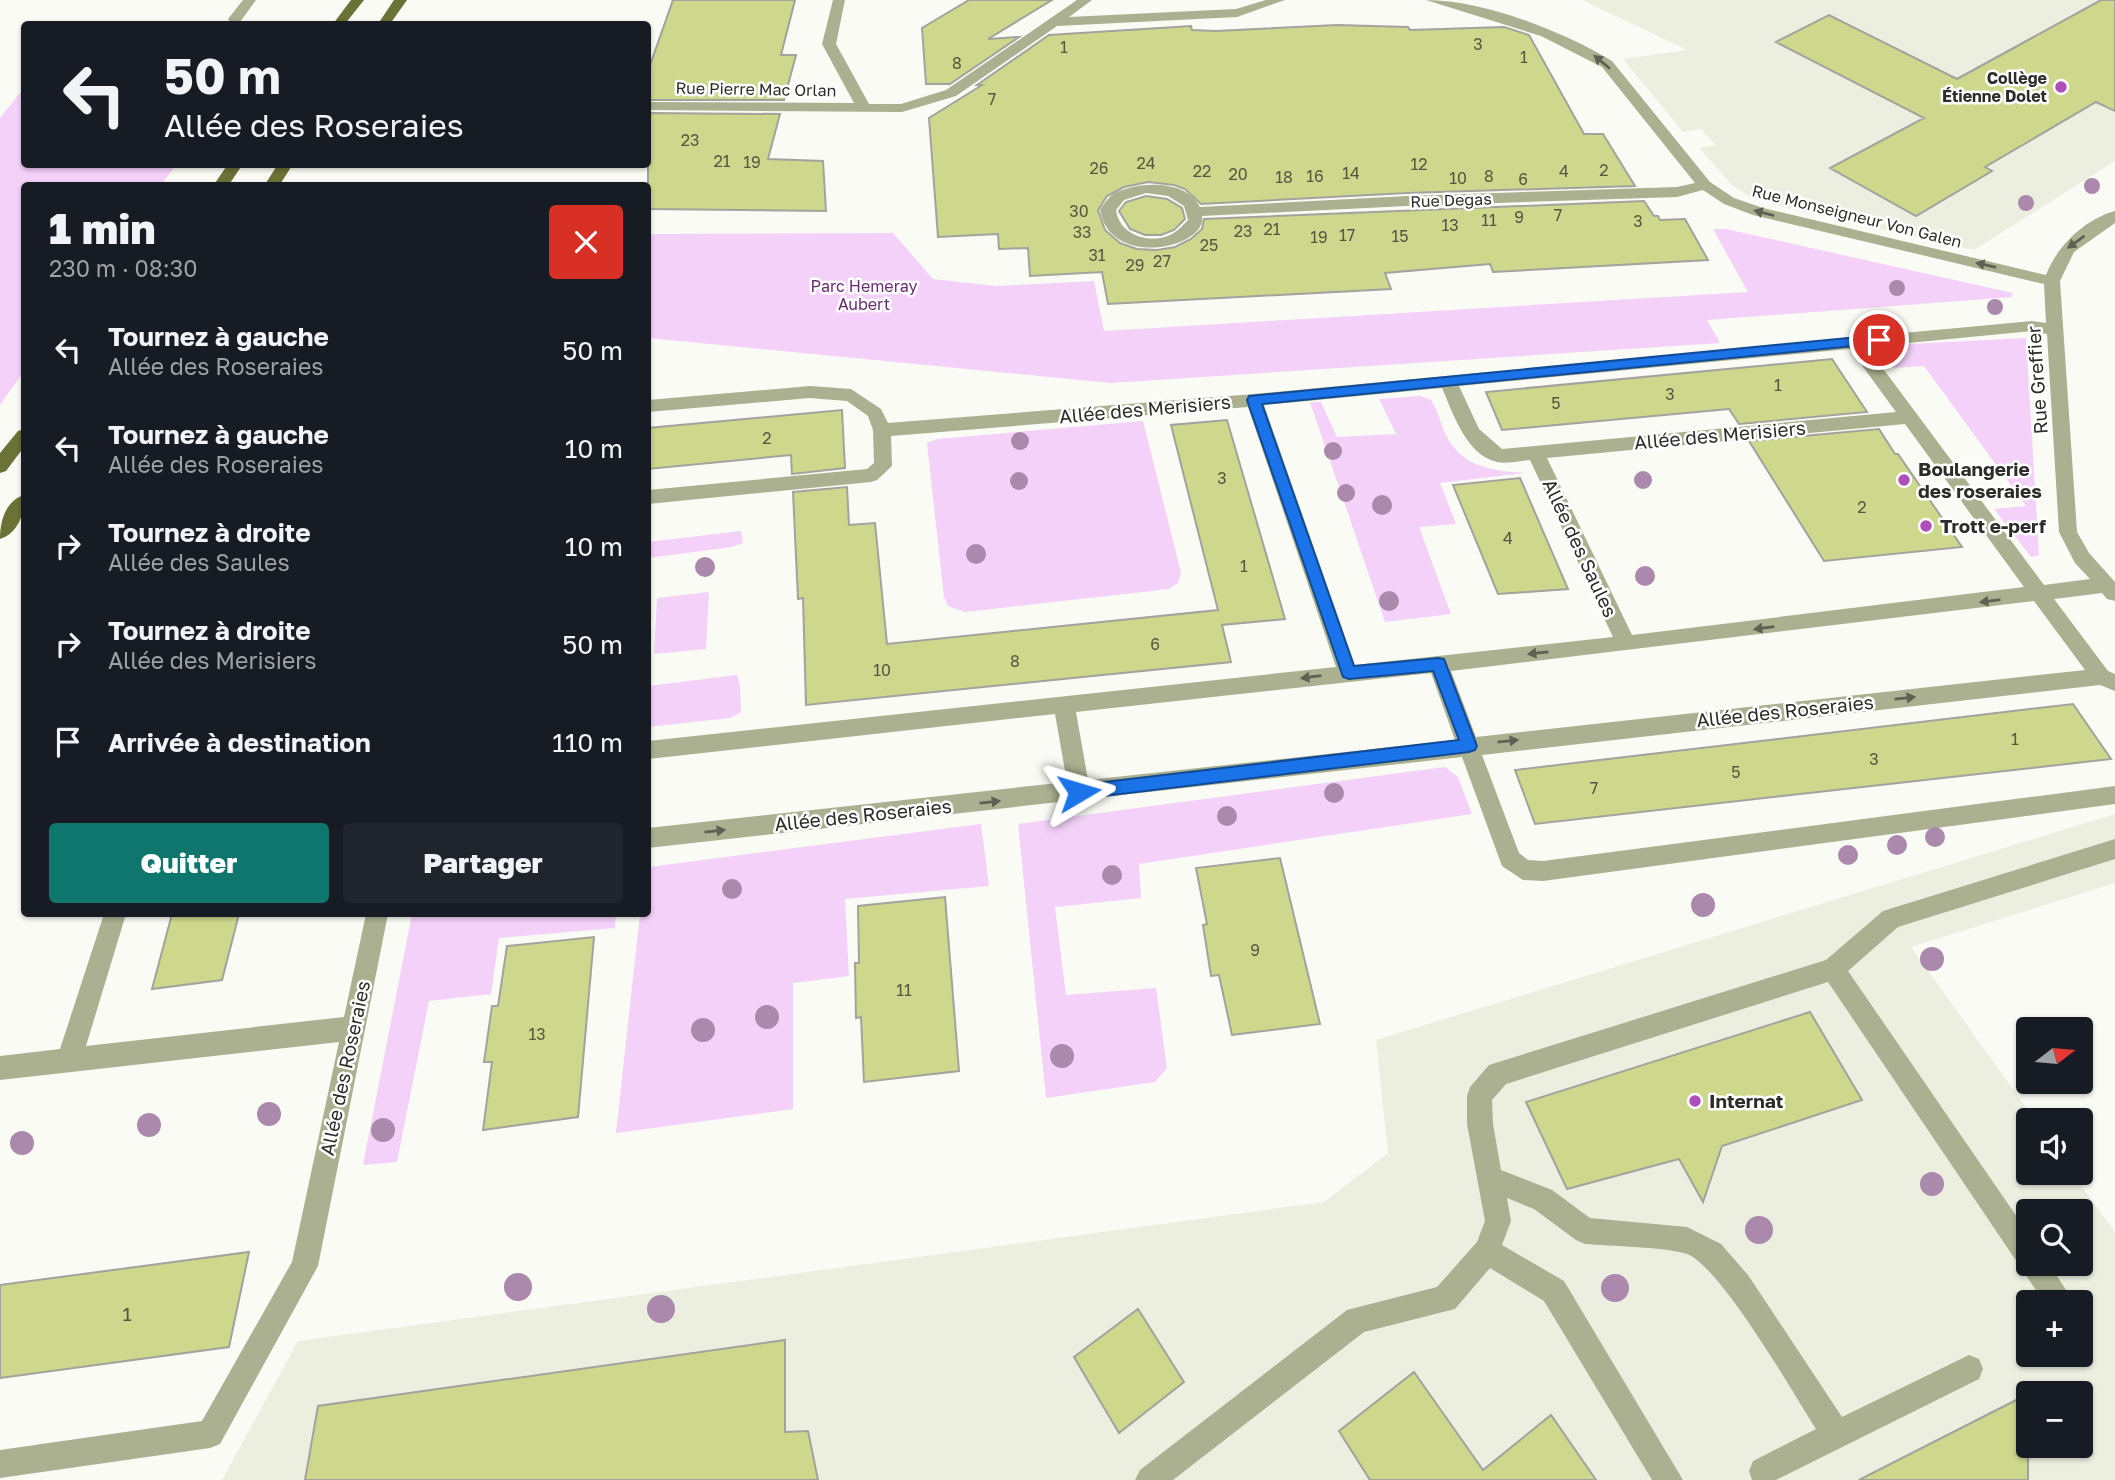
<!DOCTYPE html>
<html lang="fr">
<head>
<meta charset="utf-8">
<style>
  :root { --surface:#171b24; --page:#20242c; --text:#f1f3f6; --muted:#9ea1a6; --accent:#0f766e }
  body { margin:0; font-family:"Golos Text",sans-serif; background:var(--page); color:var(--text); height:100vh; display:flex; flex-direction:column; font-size:26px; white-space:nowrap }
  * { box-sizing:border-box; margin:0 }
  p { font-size:23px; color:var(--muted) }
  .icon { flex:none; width:38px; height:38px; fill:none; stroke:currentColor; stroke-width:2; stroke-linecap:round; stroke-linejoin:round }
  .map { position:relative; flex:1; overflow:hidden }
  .drawer { position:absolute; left:21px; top:182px; width:630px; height:735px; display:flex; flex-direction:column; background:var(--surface); border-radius:7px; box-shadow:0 2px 5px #0004 }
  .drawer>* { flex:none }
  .top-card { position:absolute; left:21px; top:21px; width:630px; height:147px; border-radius:7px; box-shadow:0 2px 5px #0004; background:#171b24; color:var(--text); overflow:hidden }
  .needle { width:46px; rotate:74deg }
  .buttons { position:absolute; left:2016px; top:1017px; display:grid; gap:14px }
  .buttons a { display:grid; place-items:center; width:77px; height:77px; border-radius:7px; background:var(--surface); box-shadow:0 2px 5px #0004; font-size:35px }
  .pin { position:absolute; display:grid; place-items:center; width:60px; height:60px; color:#fff; margin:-30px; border:4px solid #fff; border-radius:50%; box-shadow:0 2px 7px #0007 }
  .me { position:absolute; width:77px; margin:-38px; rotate:83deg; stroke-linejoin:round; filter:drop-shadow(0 0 5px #0008) }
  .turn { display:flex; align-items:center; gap:24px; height:147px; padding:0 28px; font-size:32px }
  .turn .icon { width:91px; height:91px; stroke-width:2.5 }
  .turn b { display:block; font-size:49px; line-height:60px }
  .round { display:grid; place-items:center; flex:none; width:74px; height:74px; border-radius:7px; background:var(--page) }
  .head { display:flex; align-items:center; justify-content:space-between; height:119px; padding:0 28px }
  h1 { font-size:42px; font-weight:800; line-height:52px }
  .primary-button { display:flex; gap:14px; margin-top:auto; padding:14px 28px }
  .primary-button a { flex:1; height:80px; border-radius:7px; background:var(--accent); color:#fff; font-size:28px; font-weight:800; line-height:80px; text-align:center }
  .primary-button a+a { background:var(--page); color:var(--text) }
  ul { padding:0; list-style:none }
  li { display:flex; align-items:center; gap:21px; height:98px; padding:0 28px }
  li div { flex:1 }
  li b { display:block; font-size:26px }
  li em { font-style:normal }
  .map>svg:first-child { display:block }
  .built { fill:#ecefe0; fill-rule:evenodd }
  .green { fill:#f3d1f8 }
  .building { fill:#ced88c; stroke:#a2a39c; stroke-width:2 }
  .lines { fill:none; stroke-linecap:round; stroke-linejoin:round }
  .minor { fill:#abb090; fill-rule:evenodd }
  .major { fill:#6b7236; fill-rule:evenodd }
  .tree { fill:#aa89ac }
  .oneway { fill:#5f6152 }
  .route { fill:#1a73e8; stroke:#114b97; stroke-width:2 }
  .poi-dot { fill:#ad50ba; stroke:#fff; stroke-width:2.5 }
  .labels { text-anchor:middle; stroke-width:5; stroke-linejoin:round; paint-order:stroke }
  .number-label { font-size:16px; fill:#545742 }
  .far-poi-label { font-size:16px; font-weight:bold; fill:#2c2c29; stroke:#fff; text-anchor:end }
  .far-street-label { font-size:16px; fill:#2c2c29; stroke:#fff }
  .far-park-label { font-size:16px; fill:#692c72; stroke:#fff }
  .street-label { font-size:19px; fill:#2c2c29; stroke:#fff }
  .poi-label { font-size:19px; font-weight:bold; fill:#2c2c29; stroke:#fff; text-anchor:start }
  .near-number-label { font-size:19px; fill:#545742 }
</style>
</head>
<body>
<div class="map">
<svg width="2115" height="1480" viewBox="0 0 2115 1480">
  <rect width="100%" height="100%" fill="#fafbf4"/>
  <path class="built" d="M1582 0H2115V161L1974 250 1791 209 1755 199 1733 186 1699 148 1716 145 1701 129 1683 132 1623 59 1687 50Z
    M2115 814V883L1911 947 2035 1120H2028V1172L2072 1173 2115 1232V1480H222L298 1341 1324 1202 1388 1153 1376 1040ZM2028 1211H2081V1264H2028ZM2028 1302H2081V1354H2028ZM2028 1393H2081V1446H2028Z"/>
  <path class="green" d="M24 88V164L176 165 161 185 24 186V371L0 405V118Z
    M1713 229H1726L2013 293 2012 297 1707 320 1720 343 1111 383 648 338V234L893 233 933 279 996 286 1094 281 1104 331 1748 292Z
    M2026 338 2039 555 2031 557 1994 509 2026 506 1924 366 1893 368 1884 355 1891 345Z
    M1420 396 1431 400C1440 414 1442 432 1452 445 1469 469 1499 471 1525 473L1440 483 1456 524 1419 527 1451 614 1385 622 1310 402H1321L1337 437 1396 434 1379 399Z
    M1143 421 1181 573 1178 583 1169 589 965 612 948 606 944 597 927 443 937 439Z
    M741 531 743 543 732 547 648 558V542Z
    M709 592 706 649 654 654 657 598Z
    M737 675 740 686 741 712 730 718 648 727V686Z
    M1445 767 1458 777 1472 814 1139 864 1141 898 1055 907 1066 995 1156 988 1167 1068 1155 1082 1046 1098 1018 824Z
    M981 824 989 886 845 899 849 976 793 983V1109L616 1133 640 914H648L649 867Z
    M412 914H616L615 928 499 938 491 994 429 1001 397 1162 363 1165Z"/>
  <path class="building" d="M673 0H795L781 55H796L784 100H648V71Z
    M969 0H1052L988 39 1019 37 950 84H926L922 28Z
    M2101 0H2115V111L2096 102 1985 167 1992 171 1916 216 1830 168 1924 118 1776 42 1829 15 1957 79Z
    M1337 25 1408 27 1410 30 1504 27 1529 35 1584 134H1603L1635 186 1407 193 1201 204 1185 189 1174 185 1148 182 1124 187 1107 196 1098 210 1105 230 1120 243 1137 249 1157 250 1175 247 1191 239 1202 229 1204 219 1644 201 1654 216H1658L1660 220 1685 219 1708 260 1493 272 1490 264 1385 273 1391 289 1108 304 1102 272 1030 276 1028 248 999 249 998 234 938 237 929 118 982 85H977L1049 35 1191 26 1192 30 1216 31Z
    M648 113 780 114 768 159 823 161 826 211 648 209Z
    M1146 196 1167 199 1182 208 1185 219 1174 230 1161 235H1145L1130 229 1119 211 1126 202Z
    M1832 359 1867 412 1739 424 1729 409 1502 430 1486 392Z
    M842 410 845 468 792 474 791 455 648 469V428Z
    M1227 420 1285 619 1222 625 1231 662 806 705 803 598 798 599 793 492 847 487 849 525 875 523 887 644 1218 610 1171 425Z
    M1879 429 1895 454H1898L1962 547 1824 561 1749 441Z
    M1520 478 1568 589 1498 594 1453 485Z
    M2073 704 2111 759 1535 824 1515 770Z
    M1280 858 1320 1024 1232 1035 1219 975 1211 976 1203 925 1207 924 1196 868Z
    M945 897 959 1071 864 1082 861 1017 856 1018 855 963H859L858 906Z
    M172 914H239L222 980 152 989Z
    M594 937 578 1117 483 1130 492 1062H484L492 1006H498L507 946Z
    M1810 1012 1862 1100 1722 1146 1703 1202 1679 1159 1567 1189 1526 1102Z
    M249 1252 229 1347 0 1378V1285Z
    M1138 1309 1184 1382 1119 1433 1074 1357Z
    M785 1340V1432L808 1431 818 1480H305L318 1406Z
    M1414 1372 1483 1470 1551 1415 1596 1480H1370L1339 1431Z
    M2028 1394V1480H1859Z"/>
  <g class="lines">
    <path class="minor" d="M243 0H256L240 22H230L228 19Z
      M833 0H845L836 44 869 104H901L946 90 1077 0H1092L1069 17 1236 9 1266 0H1285L1237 17 1057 26 956 96 902 112 648 110V102L854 103 822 44Z
      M1426 0C1483 0 1563 31 1612 61L1710 182 1734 198 1763 208 2046 275C2057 246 2085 219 2115 211V223L2074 252 2060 281 2077 532 2089 553 2115 582V601L2107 599 2102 593 2054 599 2108 671 2115 674V691L2100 685 1482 755 1519 853 1528 860 1543 861 2115 786V804L1543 881 1523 880 1502 866 1462 757 648 848V828L1067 782 1055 714 648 759V741L1336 667 1248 407 891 436 892 466 877 480 871 482 648 504V490L867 469 874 463 873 430 868 416 847 401 810 398 648 412V400L810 386 851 389 881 409 888 423 1254 394 2032 321 2046 323 2044 284 1753 215 1724 204 1703 190 1677 197 1407 206 1202 216C1208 248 1109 270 1100 209 1104 204 1109 196 1115 193 1138 181 1187 179 1200 207L1407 196 1677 187 1695 183 1602 67 1541 36ZM1146 193 1168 196 1184 206 1188 220C1183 225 1177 232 1170 235 1148 245 1119 234 1116 210L1124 200ZM2032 331 2047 334 2059 532 2075 563 2090 579 2044 585 1867 347ZM1850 349 1896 412 1502 449 1479 429 1459 386ZM1442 388C1453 413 1466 455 1497 462 1506 464 1519 461 1530 460L1613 637 1355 665 1264 405ZM1905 424 2024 587 1632 635 1547 458ZM2034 601 2085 670 1476 737 1451 671ZM1431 673 1455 740 1088 780 1076 712Z
      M2115 839V859L1898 927 1848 971 2028 1233V1264H2049L2074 1302H2044L1828 982 1506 1084 1492 1100 1493 1124 1501 1170 1552 1190 1590 1218 1687 1227 1721 1244 1748 1275 1842 1417 1969 1355 1979 1359 1983 1369 1979 1379 1776 1480H1752L1749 1471 1753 1461 1816 1429C1793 1393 1721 1267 1687 1254 1667 1247 1609 1246 1585 1244L1576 1240 1534 1209 1507 1198 1511 1221 1502 1245 1564 1281 1683 1480H1652L1544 1301 1490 1268 1455 1309 1364 1332 1173 1480H1135L1140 1470 1347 1310 1437 1287 1477 1242 1485 1221 1467 1124V1096L1470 1087 1489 1065 1826 960 1883 911Z
      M104 914H126L86 1046 344 1017 366 914H388L318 1266 220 1444 210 1448 0 1478V1450L202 1421 292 1262 339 1042 0 1080V1056L60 1049Z"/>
    <path class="major" d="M351 0H364L345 24H333Z
      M394 0H407L390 24H378Z
      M228 164H243L228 186H213Z
      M278 164H293L279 186H264Z
      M24 429V447L6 471 0 473V453L18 431Z
      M24 495C25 512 19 533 0 539 0 522 5 501 24 495Z"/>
  </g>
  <g class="tree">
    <circle cx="2092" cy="186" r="8"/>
    <circle cx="2026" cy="203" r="8"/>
    <circle cx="1897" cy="288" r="8"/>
    <circle cx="1995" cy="307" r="8"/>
    <circle cx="1020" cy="441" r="9"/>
    <circle cx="1333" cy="451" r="9"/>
    <circle cx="1643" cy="480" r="9"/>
    <circle cx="1019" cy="481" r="9"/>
    <circle cx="1346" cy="493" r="9"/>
    <circle cx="1382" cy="505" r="10"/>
    <circle cx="976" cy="554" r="10"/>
    <circle cx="705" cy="567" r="10"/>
    <circle cx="1645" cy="576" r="10"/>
    <circle cx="1389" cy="601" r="10"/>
    <circle cx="1334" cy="793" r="10"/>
    <circle cx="1227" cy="816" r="10"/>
    <circle cx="1935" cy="837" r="10"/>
    <circle cx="1897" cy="845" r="10"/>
    <circle cx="1848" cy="855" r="10"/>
    <circle cx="1112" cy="875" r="10"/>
    <circle cx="732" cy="889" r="10"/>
    <circle cx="1703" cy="905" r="12"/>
    <circle cx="1932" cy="959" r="12"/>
    <circle cx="767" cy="1017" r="12"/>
    <circle cx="703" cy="1030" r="12"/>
    <circle cx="1062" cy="1056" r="12"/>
    <circle cx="269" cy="1114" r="12"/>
    <circle cx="149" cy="1125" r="12"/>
    <circle cx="383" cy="1130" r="12"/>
    <circle cx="22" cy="1143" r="12"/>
    <circle cx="1932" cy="1184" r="12"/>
    <circle cx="1759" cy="1230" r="14"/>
    <circle cx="518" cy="1287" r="14"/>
    <circle cx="1615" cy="1288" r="14"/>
    <circle cx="661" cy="1309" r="14"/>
  </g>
  <defs><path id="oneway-solid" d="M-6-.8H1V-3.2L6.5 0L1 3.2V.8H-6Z" transform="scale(1.75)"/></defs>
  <g class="oneway">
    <use href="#oneway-solid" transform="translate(1602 62) rotate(-140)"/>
    <use href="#oneway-solid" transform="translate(1764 213) rotate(-165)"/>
    <use href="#oneway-solid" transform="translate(2076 242) rotate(144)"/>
    <use href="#oneway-solid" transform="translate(1986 265) rotate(-167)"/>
    <use href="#oneway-solid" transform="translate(1990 601) rotate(173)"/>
    <use href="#oneway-solid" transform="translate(1764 628) rotate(173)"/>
    <use href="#oneway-solid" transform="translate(1538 653) rotate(174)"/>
    <use href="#oneway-solid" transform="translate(1311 677) rotate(173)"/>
    <use href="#oneway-solid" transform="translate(1905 698) rotate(-6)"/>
    <use href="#oneway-solid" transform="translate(1508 741) rotate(-6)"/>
    <use href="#oneway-solid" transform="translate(990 802) rotate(-6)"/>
    <use href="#oneway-solid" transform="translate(715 831) rotate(-6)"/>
  </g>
  <path class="route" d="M1879 335 1886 340 1884 343 1262 404 1354 666 1438 658 1444 659 1477 746 1475 750 1469 752 1079 799 1073 797 1071 792 1073 787 1079 785 1459 740 1433 671 1349 679 1343 677 1247 400 1249 396Z"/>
  <g class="poi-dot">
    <circle cx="2061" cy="87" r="7"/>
    <circle cx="1904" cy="480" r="7"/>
    <circle cx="1926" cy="526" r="7"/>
    <circle cx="1695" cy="1101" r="7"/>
  </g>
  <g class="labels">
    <g class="number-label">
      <text x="1478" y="50">3</text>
      <text x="1064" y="53">1</text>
      <text x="1524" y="63">1</text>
      <text x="957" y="69">8</text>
      <text x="992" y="105">7</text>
      <text x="690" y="146">23</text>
      <text x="722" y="167">21</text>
      <text x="752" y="168">19</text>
      <text x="1146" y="169">24</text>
      <text x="1419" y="170">12</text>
      <text x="1099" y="174">26</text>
      <text x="1604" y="176">2</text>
      <text x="1202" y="177">22</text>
      <text x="1564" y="177">4</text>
      <text x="1351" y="179">14</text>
      <text x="1238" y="180">20</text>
      <text x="1315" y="182">16</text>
      <text x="1489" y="182">8</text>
      <text x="1284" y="183">18</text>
      <text x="1458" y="184">10</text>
      <text x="1523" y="185">6</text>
      <text x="1079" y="217">30</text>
      <text x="1558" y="221">7</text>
      <text x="1519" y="223">9</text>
      <text x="1489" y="226">11</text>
      <text x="1638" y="227">3</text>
      <text x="1450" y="231">13</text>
      <text x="1272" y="235">21</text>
      <text x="1243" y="237">23</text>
      <text x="1082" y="238">33</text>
      <text x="1347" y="241">17</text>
      <text x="1400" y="242">15</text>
      <text x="1319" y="243">19</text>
      <text x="1209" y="251">25</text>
      <text x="1097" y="261">31</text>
      <text x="1162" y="267">27</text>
      <text x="1135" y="271">29</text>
      <text x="1778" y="391">1</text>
      <text x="1670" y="400">3</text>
      <text x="1556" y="409">5</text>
      <text x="767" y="444">2</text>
      <text x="1222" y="484">3</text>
      <text x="1862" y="513">2</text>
      <text x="1508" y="544">4</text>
      <text x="1244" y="572">1</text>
      <text x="1155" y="650">6</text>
      <text x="1015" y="667">8</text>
      <text x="882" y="676">10</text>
      <text x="2015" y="745">1</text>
      <text x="1874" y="765">3</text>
      <text x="1736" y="778">5</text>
      <text x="1594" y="794">7</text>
      <text x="1255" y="956">9</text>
      <text x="904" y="996">11</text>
      <text x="537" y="1040">13</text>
    </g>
    <g class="far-poi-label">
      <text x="2047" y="84">Collège<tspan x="2047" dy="18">Étienne Dolet</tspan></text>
    </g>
    <g class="far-street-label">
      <text transform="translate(756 89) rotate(1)" y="6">Rue Pierre Mac Orlan</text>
      <text transform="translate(1451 200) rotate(-2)" y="6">Rue Degas</text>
      <text transform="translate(1857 216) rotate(14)" y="6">Rue Monseigneur Von Galen</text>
    </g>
    <g class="far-park-label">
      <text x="864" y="292">Parc Hemeray<tspan x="864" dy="18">Aubert</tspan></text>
    </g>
    <g class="street-label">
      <text transform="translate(2037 380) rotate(-94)" y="7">Rue Greffier</text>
      <text transform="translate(1145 409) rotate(-5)" y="7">Allée des Merisiers</text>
      <text transform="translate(1720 435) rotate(-5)" y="7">Allée des Merisiers</text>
      <text transform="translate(1580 548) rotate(65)" y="7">Allée des Saules</text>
      <text transform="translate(1785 711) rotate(-6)" y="7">Allée des Roseraies</text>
      <text transform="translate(863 815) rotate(-6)" y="7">Allée des Roseraies</text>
      <text transform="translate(345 1068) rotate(-78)" y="7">Allée des Roseraies</text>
    </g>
    <g class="poi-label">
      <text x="1918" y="476">Boulangerie<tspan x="1918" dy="22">des roseraies</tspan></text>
      <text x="1940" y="533">Trott e-perf</text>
      <text x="1709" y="1108">Internat</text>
    </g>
    <g class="near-number-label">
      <text x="127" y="1321">1</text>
    </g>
  </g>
</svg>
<div class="buttons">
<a><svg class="needle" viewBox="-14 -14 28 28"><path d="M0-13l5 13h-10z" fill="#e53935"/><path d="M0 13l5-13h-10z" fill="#9ea1a6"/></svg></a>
<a><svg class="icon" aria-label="sound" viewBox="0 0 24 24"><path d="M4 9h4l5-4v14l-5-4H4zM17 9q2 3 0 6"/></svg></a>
<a><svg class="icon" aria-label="search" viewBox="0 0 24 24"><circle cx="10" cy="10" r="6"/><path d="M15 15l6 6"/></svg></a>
<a>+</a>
<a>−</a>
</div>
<div class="pin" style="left:1879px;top:340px;background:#d93025"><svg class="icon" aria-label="arrive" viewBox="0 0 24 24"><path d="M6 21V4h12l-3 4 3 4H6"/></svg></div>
<svg class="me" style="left:1079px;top:792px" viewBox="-20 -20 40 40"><path d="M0-17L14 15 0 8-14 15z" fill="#1a73e8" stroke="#fff" stroke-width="4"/></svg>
<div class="top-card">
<div class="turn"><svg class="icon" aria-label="left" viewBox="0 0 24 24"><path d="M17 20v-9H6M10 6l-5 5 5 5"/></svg><div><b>50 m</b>Allée des Roseraies</div></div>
</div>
<section class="drawer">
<div class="head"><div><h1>1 min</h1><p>230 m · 08:30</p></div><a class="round" style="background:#d93025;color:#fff"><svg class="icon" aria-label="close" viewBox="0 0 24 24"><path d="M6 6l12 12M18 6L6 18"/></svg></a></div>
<ul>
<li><svg class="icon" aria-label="left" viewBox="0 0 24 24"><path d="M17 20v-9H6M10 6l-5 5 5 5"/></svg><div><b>Tournez à gauche</b><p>Allée des Roseraies</p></div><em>50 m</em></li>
<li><svg class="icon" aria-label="left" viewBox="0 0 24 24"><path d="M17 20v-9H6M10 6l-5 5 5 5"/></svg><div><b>Tournez à gauche</b><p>Allée des Roseraies</p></div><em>10 m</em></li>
<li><svg class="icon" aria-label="right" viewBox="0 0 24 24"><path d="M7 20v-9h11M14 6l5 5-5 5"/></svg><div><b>Tournez à droite</b><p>Allée des Saules</p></div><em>10 m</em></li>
<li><svg class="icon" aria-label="right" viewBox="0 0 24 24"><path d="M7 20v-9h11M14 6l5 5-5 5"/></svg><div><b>Tournez à droite</b><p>Allée des Merisiers</p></div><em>50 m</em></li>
<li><svg class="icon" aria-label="arrive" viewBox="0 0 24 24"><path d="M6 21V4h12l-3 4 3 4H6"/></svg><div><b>Arrivée à destination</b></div><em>110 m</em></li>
</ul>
<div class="primary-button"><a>Quitter</a><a>Partager</a></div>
</section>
</div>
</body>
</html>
